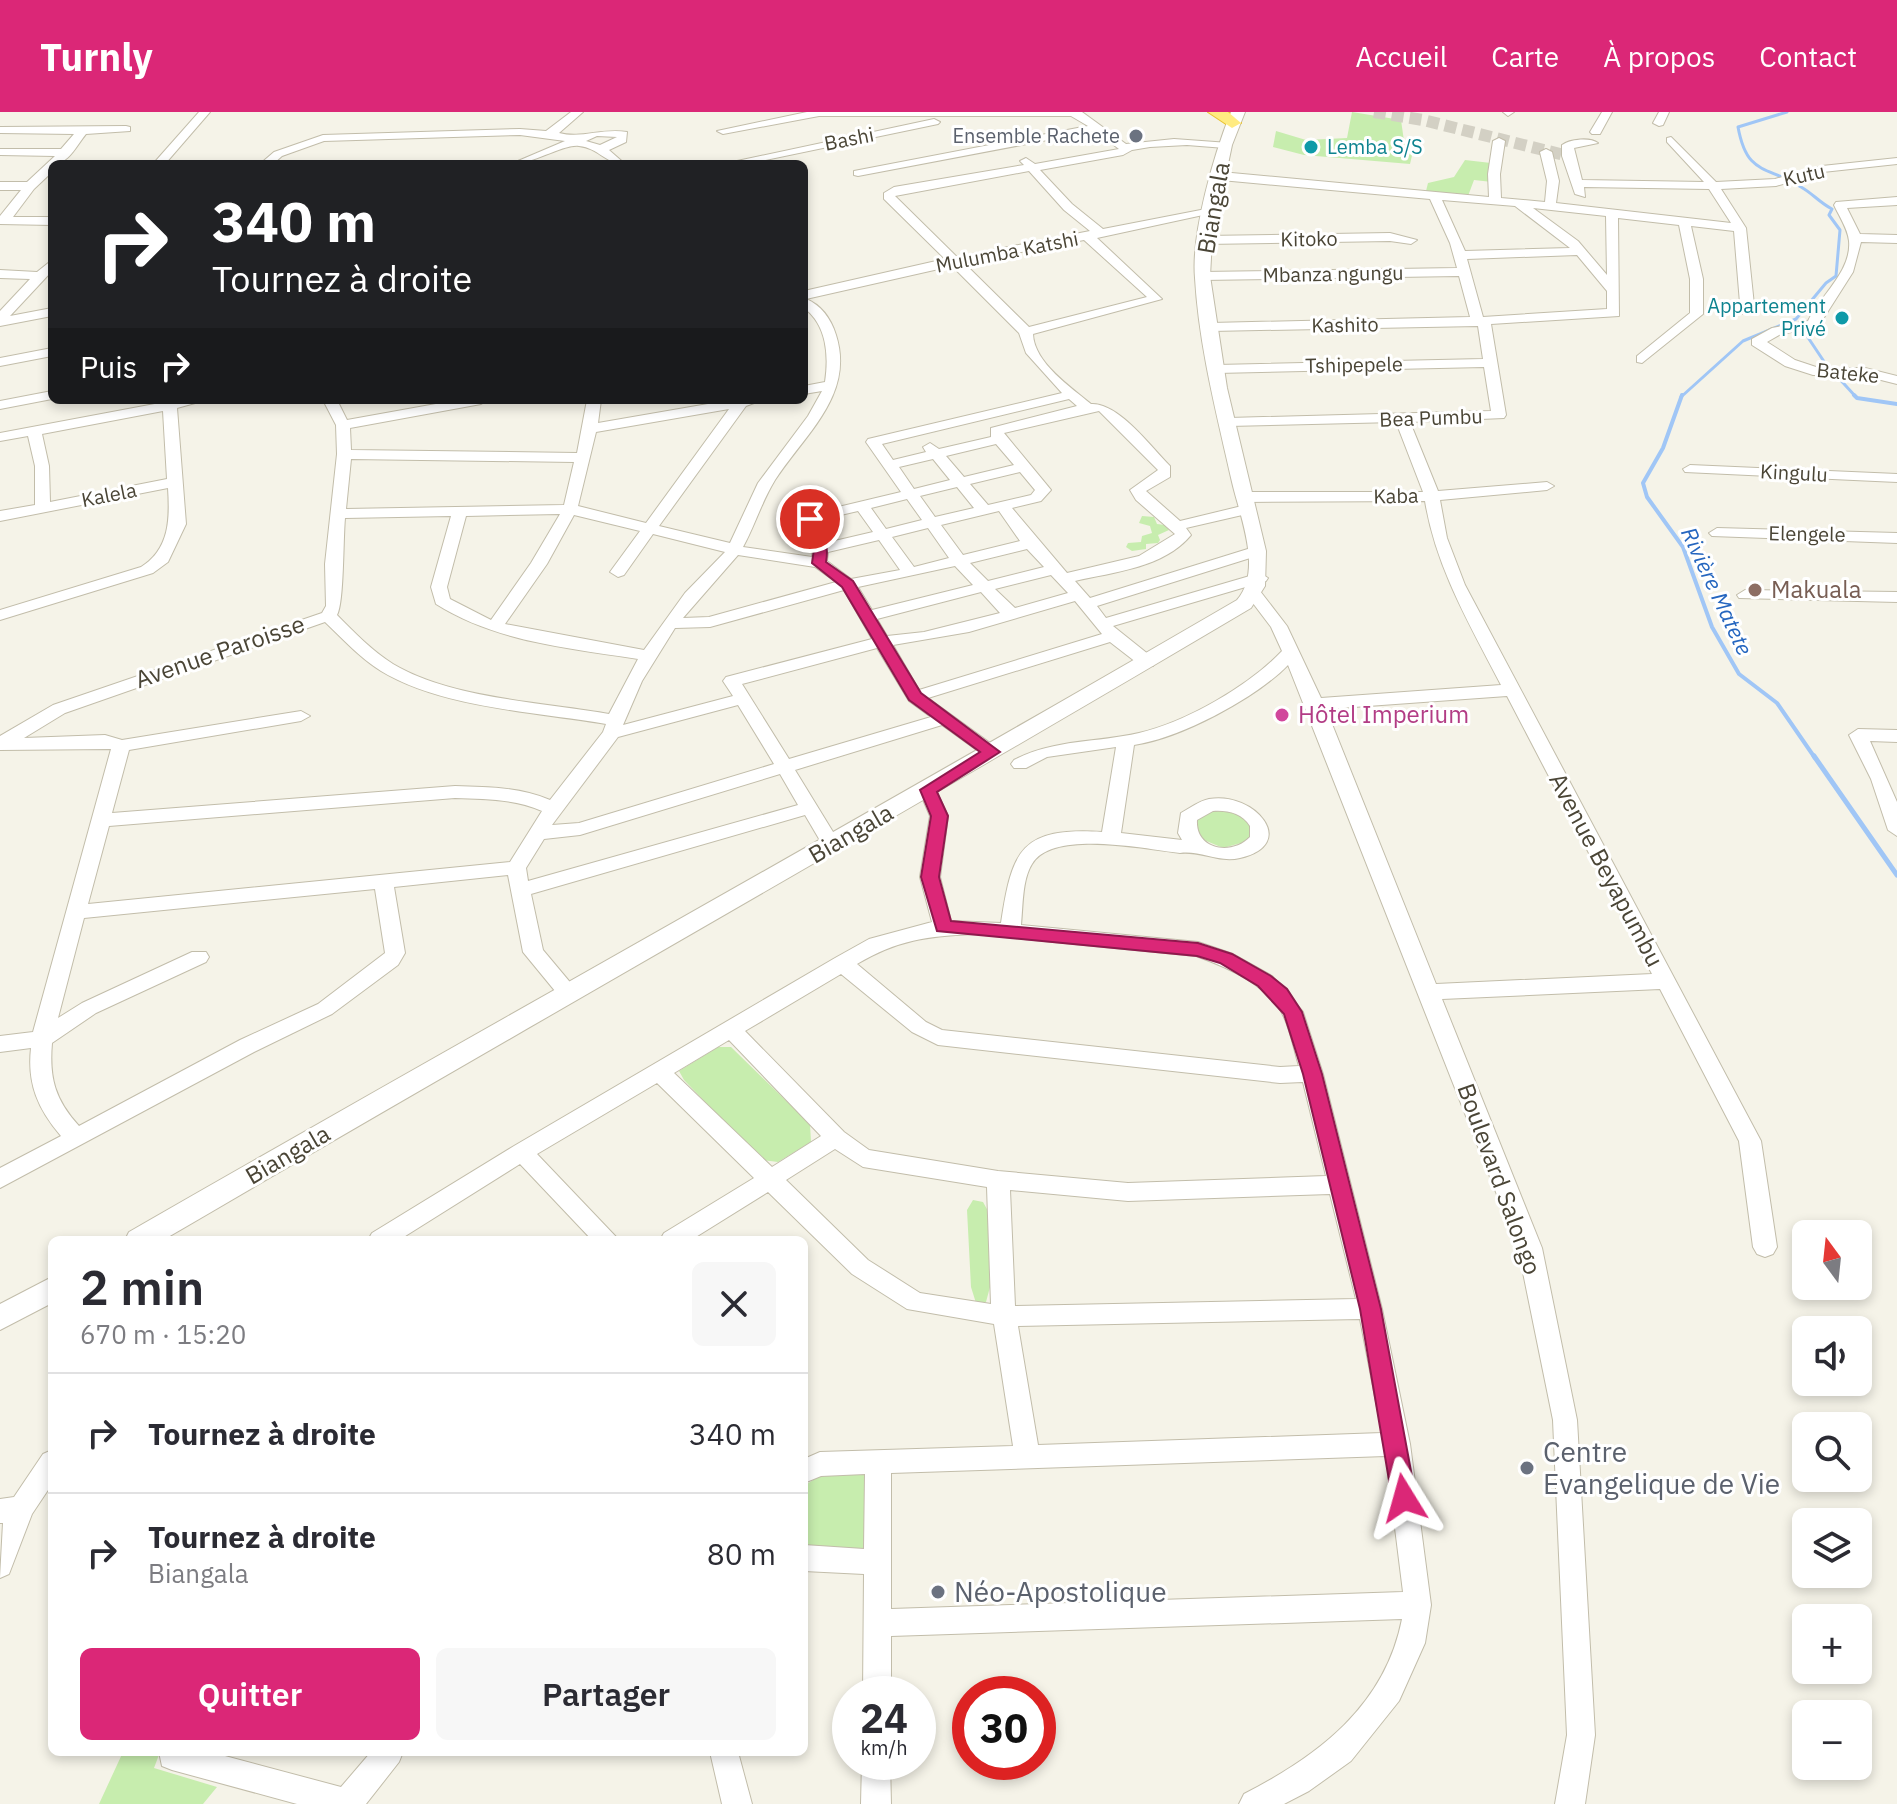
<!DOCTYPE html>
<html lang="fr">
<head>
<meta charset="utf-8">
<style>
  :root { --surface:#fff; --page:#f7f7f7; --text:#2b2b33; --muted:#7c7c81; --line:#e1e1e2; --accent:#db2777 }
  body { margin:0; font-family:"IBM Plex Sans",sans-serif; background:var(--page); color:var(--text); height:100vh; display:flex; flex-direction:column; font-size:30px; white-space:nowrap }
  * { box-sizing:border-box; margin:0 }
  p { font-size:26px; color:var(--muted) }
  .icon { flex:none; width:44px; height:44px; fill:none; stroke:currentColor; stroke-width:2; stroke-linecap:round; stroke-linejoin:round }
  .map { position:relative; flex:1; overflow:hidden }
  .drawer { position:absolute; left:48px; top:1124px; width:760px; height:520px; display:flex; flex-direction:column; background:var(--surface); border-radius:12px; box-shadow:0 4px 12px #0003 }
  .drawer>* { flex:none }
  .guide { position:absolute; left:48px; top:48px; width:760px; height:244px; border-radius:12px; box-shadow:0 4px 12px #0003; background:#202124; color:#fff; overflow:hidden }
  .needle { width:52px; rotate:345deg }
  .controls { position:absolute; left:1792px; top:1108px; display:grid; gap:16px }
  .controls a { display:grid; place-items:center; width:80px; height:80px; border-radius:12px; background:var(--surface); box-shadow:0 4px 12px #0003; font-size:40px }
  .speed { position:absolute; left:832px; top:1564px; display:flex; gap:16px; font-size:40px; font-weight:700; text-align:center }
  .speed>* { display:grid; place-content:center; width:104px; height:104px; border-radius:50%; background:var(--surface); box-shadow:0 4px 12px #0003; line-height:1 }
  .speed small { font-size:20px; font-weight:400 }
  .speed .limit { border:12px solid #d22; background:#fff; color:#111 }
  .pin { position:absolute; display:grid; place-items:center; width:68px; height:68px; color:#fff; margin:-34px; border:4px solid #fff; border-radius:50%; box-shadow:0 2px 8px #0007 }
  .me { position:absolute; width:88px; margin:-44px; rotate:352deg; stroke-linejoin:round; filter:drop-shadow(0 0 6px #0008) }
  .turn { display:flex; align-items:center; gap:28px; height:168px; padding:0 32px; font-size:36px }
  .turn .icon { width:104px; height:104px; stroke-width:2.5 }
  .turn b { display:block; font-size:56px; line-height:68px }
  .then { display:flex; align-items:center; height:76px; padding:0 32px; background:#0003; gap:16px; font-size:30px }
  .round { display:grid; place-items:center; flex:none; width:84px; height:84px; border-radius:12px; background:var(--page) }
  .summary { display:flex; align-items:center; justify-content:space-between; height:136px; padding:0 32px }
  h1 { font-size:48px; font-weight:600; line-height:60px }
  .button { display:flex; gap:16px; margin-top:auto; padding:16px 32px }
  .button a { flex:1; height:92px; border-radius:12px; background:var(--accent); color:#fff; font-size:32px; font-weight:600; line-height:92px; text-align:center }
  .button a+a { background:var(--page); color:var(--text) }
  ul { padding:0; list-style:none }
  li { display:flex; align-items:center; gap:24px; height:120px; padding:0 32px; border-top:2px solid var(--line) }
  li div { flex:1 }
  li b { display:block; font-size:30px }
  li em { font-style:normal }
  header { display:flex; align-items:center; gap:48px; box-sizing:border-box; height:112px; padding:0 40px; background:var(--accent); color:#fff }
  header strong { font-size:38px }
  nav { display:flex; gap:44px; margin-inline-start:auto; font-size:28px }
  .map>svg:first-child { display:block }
  .green { fill:#c7edae }
  .lines { fill:none; stroke-linecap:round; stroke-linejoin:round }
  .stream-far2 { stroke:#a0c6f6; stroke-width:3 }
  .stream-far1 { stroke:#a0c6f6; stroke-width:4 }
  .stream { stroke:#a0c6f6; stroke-width:5 }
  .minor-tunnel { stroke:#d3d0c4; stroke-width:12; stroke-dasharray:12 6; stroke-linecap:butt }
  .minor-casing { stroke:#c2bdaa; stroke-width:2 }
  .tertiary-casing { stroke:#c2bdaa; stroke-width:2 }
  .trunk-casing { stroke:#eac22e; stroke-width:2 }
  .minor { fill:#fff; fill-rule:evenodd }
  .tertiary { fill:#fff; fill-rule:evenodd }
  .trunk { fill:#ffeb81; fill-rule:evenodd }
  .route { fill:#db2777; stroke:#8e194d; stroke-width:2 }
  .worship-dot { fill:#6b7280; stroke:#fff; stroke-width:3 }
  .culture-dot { fill:#0f9aa8; stroke:#fff; stroke-width:3 }
  .education-dot { fill:#8d6e63; stroke:#fff; stroke-width:3 }
  .hotel-dot { fill:#d1479c; stroke:#fff; stroke-width:3 }
  .labels { text-anchor:middle; stroke-width:6; stroke-linejoin:round; paint-order:stroke }
  .far-worship-label { font-size:20px; fill:#5b616d; stroke:#fff; text-anchor:end }
  .far-street-label { font-size:20px; fill:#4a4536; stroke:#fff }
  .far-culture-label { font-size:20px; fill:#0d838f; stroke:#fff; text-anchor:start }
  .far-water-label { font-size:22px; font-style:italic; fill:#2566bf; stroke:#fff }
  .street-label { font-size:24px; fill:#4a4536; stroke:#fff }
  .education-label { font-size:24px; fill:#785e54; stroke:#fff; text-anchor:start }
  .hotel-label { font-size:24px; fill:#b23c85; stroke:#fff; text-anchor:start }
  .near-worship-label { font-size:28px; fill:#5b616d; stroke:#fff; text-anchor:start }
</style>
</head>
<body>
<header>
<strong>Turnly</strong>
<nav><a>Accueil</a><a>Carte</a><a>À propos</a><a>Contact</a></nav>
</header>
<div class="map">
<svg width="1897" height="1692" viewBox="0 0 1897 1692">
  <rect width="100%" height="100%" fill="#f5f3e8"/>
  <path class="green" d="M1352 0 1401 8 1404 29 1415 31 1410 52 1304 43 1273 35 1276 19 1306 28 1347 26Z
    M1465 48 1491 51 1492 70 1474 68 1468 84 1426 79 1428 71 1454 65Z
    M1142 404 1154 405 1157 412 1165 413 1169 418 1158 423 1160 428 1158 431 1146 432V437L1132 439 1126 435 1128 431 1141 430 1142 424 1152 421 1150 414 1139 411Z
    M1209 698 1237 700 1250 710 1252 723 1248 729 1223 736 1197 725 1195 706Z
    M718 935H731L810 1012 811 1030 778 1050 761 1048 684 968 679 959Z
    M973 1088 983 1090 988 1099 990 1175 986 1190 976 1191 971 1175 967 1098Z
    M867 1361 866 1440 820 1441 804 1432V1374L822 1362Z
    M123 1640H160L154 1656 217 1675 203 1692H99Z"/>
  <g class="lines">
    <path class="stream-far2" d="M1801 215 1825 251 1856 285
      M1681 285 1743 229 1796 207 1826 171 1836 164 1840 118 1829 103 1832 97C1820 91 1812 81 1801 75 1766 53 1747 64 1738 15L1787 0"/>
    <path class="stream-far1" d="M1682 283 1663 336 1643 371 1647 385 1683 435 1712 515 1739 562 1777 591 1815 646
      M1854 283 1857 286 1897 292"/>
    <path class="stream" d="M1814 644 1897 763"/>
    <path class="minor-tunnel" d="M1374 0 1423 8 1568 44"/>
    <g class="minor-casing">
      <path id="minor" d="M199 0H210L165 52H153Z
        M571 0H583L559 21C581 27 602 16 627 20L626 30 609 38 625 52C605 52 599 36 579 34 563 32 534 52 511 52L565 29 520 23 324 29 282 44 273 52H260L274 40 323 23 520 17 546 19ZM597 24 617 25 600 33 586 29Z
        M807 0H1082L1126 32 1174 27 1229 31 1231 33 1225 36 1187 33 1150 35 1132 38 1123 43 1040 58 1072 92 1103 117 1211 96 1217 100 1097 126 1162 187 1033 222C1034 251 1072 276 1091 292 1118 290 1151 335 1170 354V365L1146 379 1180 409 1246 393 1254 398 1251 401 1186 416 1191 423C1164 456 1113 460 1075 469L1090 486 1251 436H1263L1265 439 1263 442 1097 494 1106 506 1260 461 1268 466 1266 469 1113 514 1153 546 1155 550 1153 554H1141L1110 530 928 586 997 636 1000 640 997 644H985L942 613 795 658 841 733 839 737H825L805 703 531 782 543 838 574 875 577 880 574 885H560L523 840 508 763 394 775 405 841 398 853 332 902 254 940 0 1076V1056L61 1024C38 997 27 972 31 936L0 940V924L33 920 111 637 0 638V624L53 593 322 501 326 494 325 452 337 342 336 313 323 288H337L347 308 458 288H488L481 292 350 316 351 338 577 341 587 288H601L598 311 731 288H762L746 294 659 414 730 431 758 371 808 304 822 279 804 282V274L825 270C829 244 827 213 804 196V179L945 147 884 87V81L894 75 1024 53 1020 49 1026 46 1035 52 1119 37 1095 19 858 64 854 63V59L1088 14 1071 4H819L723 22 717 19ZM1029 59 1064 98 1090 119 957 145 895 84ZM1084 128 1147 185 1029 215 964 151ZM952 154 1019 221 1026 241 1062 281 868 327 866 330 901 380 809 402 801 411 813 437 812 445 743 435C755 413 762 389 775 368 805 322 855 283 836 223 831 207 821 193 806 187ZM1069 287 1077 294 991 316V325L939 337 930 331 923 335 926 340 893 348 882 332ZM729 297 646 411 578 394 596 320ZM1099 299 1158 358 1130 378 1136 388 1175 422 1139 444 1067 461 1012 396 1041 389 1051 378 1004 321ZM996 332 1014 353 964 365 946 344ZM351 347 574 350 564 393 346 397ZM933 347 950 368 914 377 899 355ZM1020 360 1035 378 1031 383 988 393 970 372ZM957 375 974 396 935 405 920 384ZM907 387 922 408 886 417 871 396ZM858 399 873 420 826 431 817 411 819 408ZM999 399 1020 429 963 443 941 413ZM560 402 531 451 491 508 450 487 447 475 466 404ZM574 403 640 419 610 460 618 465 624 463 653 422 725 440 685 481 644 538 505 512 547 452ZM451 404 431 475 436 492C496 530 569 536 638 547L609 602C542 590 452 587 393 552 372 539 354 520 337 503 344 491 343 427 345 406ZM928 416 949 446 914 455 892 425ZM879 428 900 458 851 467 827 449 828 440ZM1027 437 1044 455 988 469 970 451ZM738 443 815 455 836 470 709 505 683 506ZM955 454 973 473 872 498 858 475ZM1051 463 1068 481 1015 496 995 477ZM844 478 872 527 726 565 723 569 733 584 623 613 642 569 675 516 710 515ZM981 480 1000 501 924 520 887 524 877 507ZM1075 489 1102 522 919 578 893 533 969 520ZM325 510C343 527 360 546 381 559 442 596 536 600 606 612L603 620 550 688C520 675 487 675 455 674L112 701 129 638 301 609 310 604 301 599 122 628 105 623 24 626 65 601ZM877 536 909 589 931 605 789 647 742 572ZM738 593 774 652 579 711 552 713 618 625ZM780 662 798 693 528 769 526 756 544 727 580 723ZM455 686C485 687 515 687 542 699L510 750 88 792 109 714ZM375 777 385 841 318 892 240 928 79 1014C55 988 49 966 52 931L96 901 206 850 209 845 206 840H192L82 891 58 906 84 806Z
        M1503 0H1514L1508 4Z
        M1602 0H1612L1600 22H1592L1590 20Z
        M1659 0H1669L1663 13 1659 14 1653 11Z
        M934 7 940 10 938 12 746 52H723Z
        M126 14 130 15V19L86 22C76 34 69 52 52 52V60L34 77 13 105H52V113L0 112V104L21 78H0V70H27L55 44 0 43V37H61L74 22 0 21V15Z
        M1671 25 1716 70 1775 67 1822 54 1897 46V52L1823 60 1776 74 1721 77 1746 116 1754 193 1742 202 1730 199 1740 191 1734 119 1691 114 1703 167V202L1642 251 1637 250V244L1690 201V167L1679 113 1618 106 1619 204 1491 212 1506 303 1504 306 1410 310 1438 379 1547 370 1554 374 1547 378 1440 388 1447 426 1465 473 1761 1029 1777 1135 1773 1142 1765 1145 1757 1142 1753 1135 1739 1029 1660 877 1442 887 1542 1136 1577 1308 1595 1623 1585 1692H1555L1567 1623 1553 1308 1518 1136 1288 553C1256 586 1181 626 1134 633L1121 721 1182 728 1178 721 1181 701C1190 696 1199 689 1209 687 1254 679 1300 732 1240 746 1218 751 1200 738 1180 741 1146 737 1052 717 1032 752 1022 768 1023 794 1021 813L1198 830 1233 842 1272 864 1303 900 1323 962 1382 1197 1410 1332 1431 1493 1425 1531 1399 1589 1351 1649 1309 1679 1284 1692H1239L1244 1682C1318 1644 1385 1594 1402 1507L891 1524V1582H863L864 1462 804 1459V1433L864 1437 865 1362 821 1364 804 1371V1347L820 1340 1013 1334 994 1212 907 1197 852 1162 768 1080 691 1128H660L664 1121 754 1066 657 971 537 1042 619 1128H592L520 1052 399 1128H368L372 1121 514 1034 835 846 869 827 932 810 920 765 930 704 919 678 922 674H934L948 704 940 765 951 809 1001 811C1012 738 1021 715 1102 720L1116 635 1047 645 1026 656H1014L1011 652 1014 648C1054 627 1096 631 1139 621 1186 610 1249 574 1282 539L1271 515 1246 482 1248 479H1260L1287 514 1321 586 1501 573C1470 513 1436 456 1425 389L1244 390 1236 385 1244 380H1423L1396 310 1229 314 1222 310 1229 306 1491 299 1484 255 1217 261 1210 257 1217 253 1483 247 1478 214 1211 219 1204 215 1211 211 1470 205 1459 164 1202 168 1196 164 1202 160 1457 156 1450 131 1430 87 1221 68 1215 64 1221 60 1489 85 1488 62 1493 29 1499 26 1505 29 1500 62 1501 86 1545 90 1547 69 1540 40 1546 37 1552 40 1559 69 1556 91 1731 111 1709 77 1584 75 1585 85 1575 82 1562 44V33C1570 27 1590 25 1598 31L1574 36 1582 68 1704 70 1667 30V26ZM1442 88 1515 94 1570 136 1465 139ZM1533 96 1606 104 1607 163 1578 129ZM1577 143 1607 179V197L1483 205 1467 147ZM1507 584 1652 862 1436 872 1326 597ZM1213 699C1227 698 1242 701 1250 714V725C1232 744 1195 738 1197 708ZM974 822 1196 844C1227 855 1269 873 1284 905 1291 920 1294 938 1299 954L1280 955 942 918 926 910 857 852C897 828 928 824 974 822ZM841 862 912 920 938 933 1280 971 1303 970 1326 1064 1128 1071 998 1059 869 1038 844 1020 745 919ZM729 928 821 1024 772 1055 674 961ZM835 1037 863 1055 987 1075 991 1192 920 1181 868 1148 786 1068ZM1010 1078 1128 1089 1330 1082 1356 1187 1015 1194ZM1360 1207 1382 1321 1038 1333 1018 1214ZM1386 1344 1403 1480 891 1497V1361Z
        M1897 85V93L1847 96 1860 122 1897 123V131L1861 130 1853 160 1818 215 1781 222 1767 230 1795 248 1819 256H1865L1897 264V272L1865 264 1813 263 1785 254 1752 233V227L1772 216 1808 209C1820 184 1852 159 1849 129 1848 117 1839 104 1834 93L1836 90Z
        M1390 121 1417 128 1411 132 1390 129 1205 132 1199 128 1205 124Z
        M52 148V159L10 204 52 196V204L0 214V199L30 167 0 166V158L37 160Z
        M52 236V244L0 254V246Z
        M52 279V287L0 297V289Z
        M176 288H206L177 296 186 412 168 450 153 461 0 508V498L141 455C170 437 170 406 168 376L0 409V399L35 393V354L28 324 0 329V321ZM163 299 167 367 50 390 49 354 42 322Z
        M1690 353 1897 362V370L1685 360 1683 357Z
        M1717 416 1897 421V431L1712 424 1709 421Z
        M1745 478 1897 480V490L1739 486 1737 483Z
        M1858 617 1897 618V630L1870 629 1897 690V724L1888 718 1871 667 1849 623Z
        M52 1338V1372L32 1402 9 1462 0 1466 3 1411H0V1387L14 1385 43 1342Z
        M159 1640H210L341 1675 371 1640H403L399 1650 366 1692H297L172 1658 162 1654Z
        M710 1640H738L752 1692H722Z
        M862 1650H890L891 1692H861Z"/>
    </g>
    <g class="tertiary-casing">
      <path id="tertiary" d="M1231 0H1245L1232 33 1212 128 1210 164 1227 276 1266 439 1265 474 1251 496C890 710 525 916 163 1128H125L129 1120C498 908 870 702 1237 488 1263 458 1240 405 1232 370 1217 303 1199 235 1195 166 1191 121 1214 42 1231 0Z
        M52 1165V1191L0 1218V1192Z"/>
    </g>
    <g class="trunk-casing">
      <path id="trunk" d="M1208 0H1228L1241 11 1232 16Z"/>
    </g>
    <use href="#minor" class="minor"/>
    <use href="#tertiary" class="tertiary"/>
    <use href="#trunk" class="trunk"/>
  </g>
  <path class="route" d="M810 403C824 410 829 435 826 450L853 469 921 581 1000 640 937 680 948 704 939 765 951 809 1198 831 1232 842 1271 864 1287 877 1302 900 1322 962 1381 1197 1416 1386 1412 1393 1404 1396 1396 1393 1392 1386 1360 1197 1303 962 1284 902 1258 874 1220 851 1197 844 937 819 921 765 931 704 920 678 980 640 909 588 842 475 812 451 814 437 803 407Z"/>
  <g class="worship-dot">
    <circle cx="1136" cy="24" r="8"/>
    <circle cx="1527" cy="1356" r="8"/>
    <circle cx="938" cy="1480" r="8"/>
  </g>
  <g class="culture-dot">
    <circle cx="1311" cy="35" r="8"/>
    <circle cx="1842" cy="206" r="8"/>
  </g>
  <circle class="education-dot" cx="1755" cy="478" r="8"/>
  <circle class="hotel-dot" cx="1282" cy="603" r="8"/>
  <g class="labels">
    <g class="far-worship-label">
      <text x="1120" y="31">Ensemble Rachete</text>
    </g>
    <g class="far-street-label">
      <text transform="translate(849 27) rotate(-11)" y="7">Bashi</text>
      <text transform="translate(1804 63) rotate(-13)" y="7">Kutu</text>
      <text transform="translate(1309 127) rotate(-1)" y="7">Kitoko</text>
      <text transform="translate(1007 140) rotate(-11)" y="7">Mulumba Katshi</text>
      <text transform="translate(1333 162) rotate(-1)" y="7">Mbanza ngungu</text>
      <text transform="translate(1345 213) rotate(-1)" y="7">Kashito</text>
      <text transform="translate(1354 253) rotate(-1)" y="7">Tshipepele</text>
      <text transform="translate(1848 261) rotate(6)" y="7">Bateke</text>
      <text transform="translate(1431 306) rotate(-2)" y="7">Bea Pumbu</text>
      <text transform="translate(1794 361) rotate(3)" y="7">Kingulu</text>
      <text transform="translate(109 383) rotate(-11)" y="7">Kalela</text>
      <text transform="translate(1396 384) rotate(-1)" y="7">Kaba</text>
      <text transform="translate(1807 422) rotate(1)" y="7">Elengele</text>
    </g>
    <g class="far-culture-label">
      <text x="1327" y="42">Lemba S/S</text>
      <text x="1826" y="201" text-anchor="end">Appartement<tspan x="1826" dy="23">Privé</tspan></text>
    </g>
    <g class="far-water-label">
      <text transform="translate(1717 479) rotate(65)" y="8">Rivière Matete</text>
    </g>
    <g class="street-label">
      <text transform="translate(1214 96) rotate(-80)" y="8">Biangala</text>
      <text transform="translate(220 540) rotate(-19)" y="8">Avenue Paroisse</text>
      <text transform="translate(851 722) rotate(-30)" y="8">Biangala</text>
      <text transform="translate(1606 758) rotate(62)" y="8">Avenue Beyapumbu</text>
      <text transform="translate(288 1043) rotate(-30)" y="8">Biangala</text>
      <text transform="translate(1499 1067) rotate(70)" y="8">Boulevard Salongo</text>
    </g>
    <g class="education-label">
      <text x="1771" y="486">Makuala</text>
    </g>
    <g class="hotel-label">
      <text x="1298" y="611">Hôtel Imperium</text>
    </g>
    <g class="near-worship-label">
      <text x="1543" y="1350">Centre<tspan x="1543" dy="32">Evangelique de Vie</tspan></text>
      <text x="954" y="1490">Néo-Apostolique</text>
    </g>
  </g>
</svg>
<div class="controls">
<a><svg class="needle" viewBox="-14 -14 28 28"><path d="M0-13l5 13h-10z" fill="#e53935"/><path d="M0 13l5-13h-10z" fill="#7c7c81"/></svg></a>
<a><svg class="icon" aria-label="sound" viewBox="0 0 24 24"><path d="M4 9h4l5-4v14l-5-4H4zM17 9q2 3 0 6"/></svg></a>
<a><svg class="icon" aria-label="search" viewBox="0 0 24 24"><circle cx="10" cy="10" r="6"/><path d="M15 15l6 6"/></svg></a>
<a><svg class="icon" aria-label="layers" viewBox="0 0 24 24"><path d="M12 4l9 5-9 5-9-5zM3 14l9 5 9-5"/></svg></a>
<a>+</a>
<a>−</a>
</div>
<div class="speed"><div>24<small>km/h</small></div><div class="limit">30</div></div>
<div class="pin" style="left:810px;top:407px;background:#d93025"><svg class="icon" aria-label="arrive" viewBox="0 0 24 24"><path d="M6 21V4h12l-3 4 3 4H6"/></svg></div>
<svg class="me" style="left:1404px;top:1386px" viewBox="-20 -20 40 40"><path d="M0-17L14 15 0 8-14 15z" fill="#db2777" stroke="#fff" stroke-width="4"/></svg>
<div class="guide">
<div class="turn"><svg class="icon" aria-label="right" viewBox="0 0 24 24"><path d="M7 20v-9h11M14 6l5 5-5 5"/></svg><div><b>340 m</b>Tournez à droite</div></div>
<div class="then">Puis<svg class="icon" aria-label="right" viewBox="0 0 24 24"><path d="M7 20v-9h11M14 6l5 5-5 5"/></svg></div>
</div>
<section class="drawer">
<div class="summary"><div><h1>2 min</h1><p>670 m · 15:20</p></div><a class="round"><svg class="icon" aria-label="close" viewBox="0 0 24 24"><path d="M6 6l12 12M18 6L6 18"/></svg></a></div>
<ul>
<li><svg class="icon" aria-label="right" viewBox="0 0 24 24"><path d="M7 20v-9h11M14 6l5 5-5 5"/></svg><div><b>Tournez à droite</b></div><em>340 m</em></li>
<li><svg class="icon" aria-label="right" viewBox="0 0 24 24"><path d="M7 20v-9h11M14 6l5 5-5 5"/></svg><div><b>Tournez à droite</b><p>Biangala</p></div><em>80 m</em></li>
</ul>
<div class="button"><a>Quitter</a><a>Partager</a></div>
</section>
</div>
</body>
</html>
